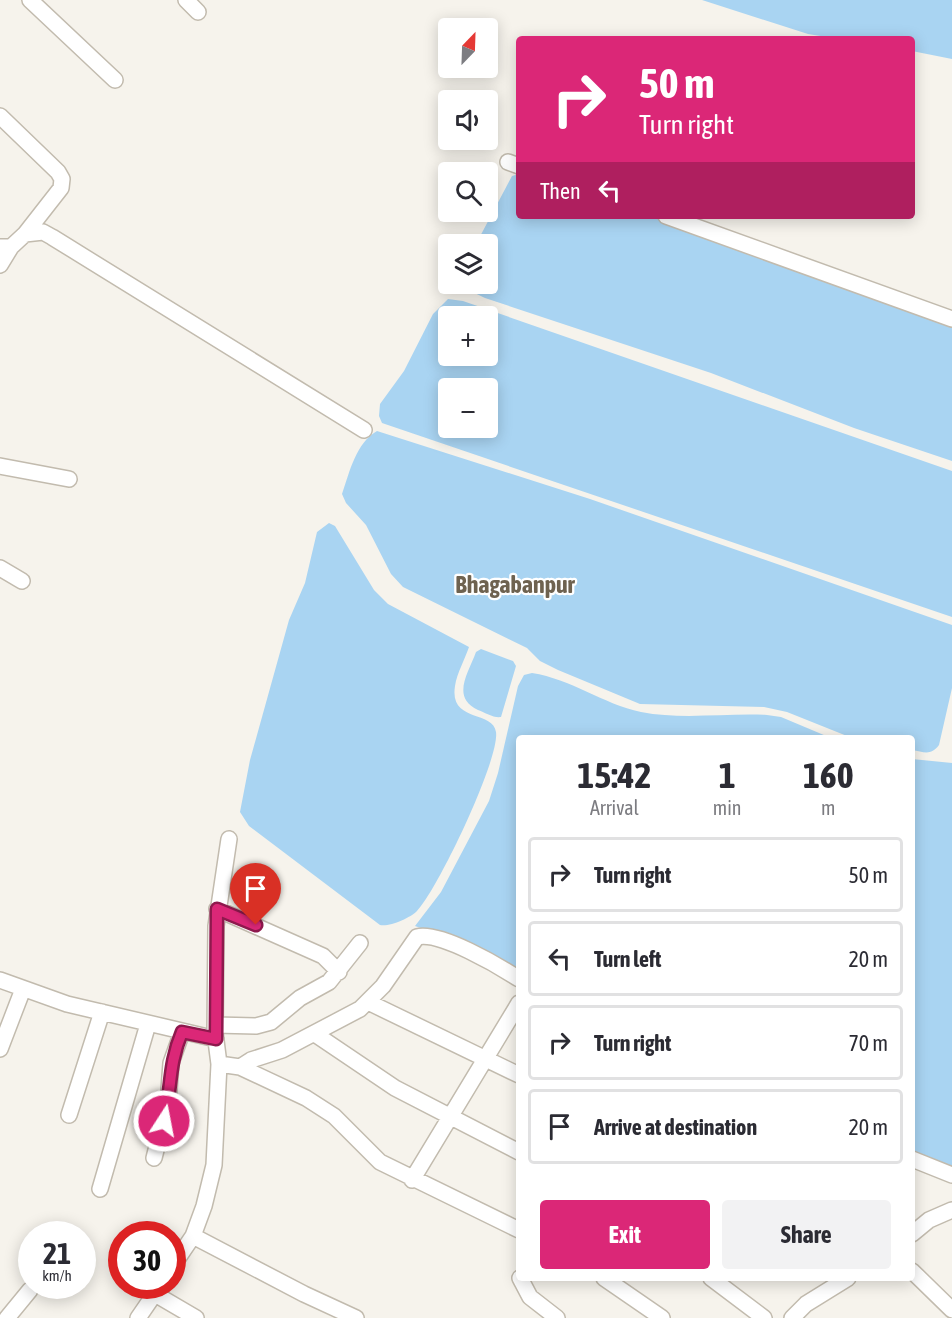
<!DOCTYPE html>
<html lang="en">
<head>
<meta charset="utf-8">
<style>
  :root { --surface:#fff; --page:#f2f2f3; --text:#2b2b33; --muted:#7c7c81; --line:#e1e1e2; --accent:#db2777 }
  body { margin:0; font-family:"Asap Condensed",sans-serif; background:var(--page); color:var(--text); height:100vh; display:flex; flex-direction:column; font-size:22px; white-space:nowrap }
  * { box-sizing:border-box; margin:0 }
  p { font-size:20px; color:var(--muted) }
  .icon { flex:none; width:33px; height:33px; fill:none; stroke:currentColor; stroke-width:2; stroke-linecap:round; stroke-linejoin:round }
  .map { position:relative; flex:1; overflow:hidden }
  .details { position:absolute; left:516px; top:735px; width:399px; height:546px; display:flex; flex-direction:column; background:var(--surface); border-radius:6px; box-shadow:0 3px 15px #0003 }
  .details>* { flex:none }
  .banner { position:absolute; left:516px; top:36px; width:399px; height:183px; border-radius:6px; box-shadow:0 3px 15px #0003; background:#db2777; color:#fff; overflow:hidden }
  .needle { width:39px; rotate:23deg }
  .controls { position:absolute; left:438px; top:18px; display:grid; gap:12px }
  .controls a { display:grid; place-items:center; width:60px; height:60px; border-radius:6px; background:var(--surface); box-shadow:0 3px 15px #0003; font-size:30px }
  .speed { position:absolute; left:18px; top:1221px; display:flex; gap:12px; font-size:30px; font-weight:700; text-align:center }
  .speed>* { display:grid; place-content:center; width:78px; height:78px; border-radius:50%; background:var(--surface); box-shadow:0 3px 15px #0003; line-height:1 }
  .speed small { font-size:15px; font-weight:400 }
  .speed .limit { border:9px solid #d22; background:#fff; color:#111 }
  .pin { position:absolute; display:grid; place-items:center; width:51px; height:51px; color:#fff; margin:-62px -26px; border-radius:50% 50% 50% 0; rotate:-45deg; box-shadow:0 0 6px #0007 }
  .pin .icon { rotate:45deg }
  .me { position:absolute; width:66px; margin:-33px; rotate:11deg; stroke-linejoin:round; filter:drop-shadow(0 0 4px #0008) }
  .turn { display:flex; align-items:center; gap:21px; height:126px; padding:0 24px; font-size:27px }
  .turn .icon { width:78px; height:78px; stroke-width:2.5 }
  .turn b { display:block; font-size:42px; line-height:51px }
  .then { display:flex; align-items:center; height:57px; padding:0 24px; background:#0003; gap:12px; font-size:22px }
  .eta { display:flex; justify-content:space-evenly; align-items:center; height:102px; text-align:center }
  .eta b { font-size:36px; font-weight:700; line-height:42px }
  .action { display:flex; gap:12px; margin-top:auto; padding:12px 24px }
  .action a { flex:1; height:69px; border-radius:6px; background:var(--accent); color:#fff; font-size:24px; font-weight:700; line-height:69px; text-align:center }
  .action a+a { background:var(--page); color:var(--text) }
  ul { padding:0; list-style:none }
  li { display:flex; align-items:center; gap:18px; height:75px; margin:0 12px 9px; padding:0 12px; border:3px solid var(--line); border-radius:6px }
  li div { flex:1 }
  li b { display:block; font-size:22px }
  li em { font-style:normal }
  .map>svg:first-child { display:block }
  .water { fill:#a9d4f2; fill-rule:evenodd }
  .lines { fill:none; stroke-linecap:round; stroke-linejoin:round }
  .minor-casing { stroke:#c2bbae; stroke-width:18 }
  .minor { stroke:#fff; stroke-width:15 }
  .route-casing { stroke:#8e194d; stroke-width:15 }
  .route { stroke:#db2777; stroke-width:10 }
  .labels { text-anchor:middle; stroke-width:4.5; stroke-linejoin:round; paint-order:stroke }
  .district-label { font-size:24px; font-weight:bold; fill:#6e6250; stroke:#fff }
</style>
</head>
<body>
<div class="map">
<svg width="952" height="1318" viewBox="0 0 952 1318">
  <rect width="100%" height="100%" fill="#f6f3ec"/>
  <path class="water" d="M702 0H952V59L912 51V39H839L808 34Z
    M519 174V216H656L952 319V461L854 428 711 373 485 298 458 285 488 284V244H476L512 176Z
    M448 299 463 301 952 471V617L382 423 379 416 380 404 404 371 433 314ZM488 316V356H448V316ZM448 388H488V428H448Z
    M377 431 590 499 952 625V688L939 745C931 756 924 752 912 750V738H852L787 712 764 707 640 704 558 670 540 661 527 648 403 587 391 574 366 525 346 503 342 494C350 471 356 443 377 431Z
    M329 523 335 526 374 590 388 604 469 647C465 659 457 673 455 686 449 723 493 710 496 732 500 759 437 891 417 911 410 918 390 927 380 925L249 826 240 812 250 760 289 620 305 583 317 532Z
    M481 649 513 661 516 666 501 717C493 718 486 713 478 710 451 697 468 674 476 652Z
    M532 673C571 679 603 704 641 712 681 720 726 713 767 715L781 717 831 738H519V975L446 937 415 926 441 892 489 801 498 773 518 686 524 675Z
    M912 759 952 763V1169L912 1154Z"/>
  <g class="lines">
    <g class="minor-casing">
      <path id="minor" d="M30 0 115 80
        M186 0 198 12
        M0 116 58 172 62 179 61 188 25 234 11 247H0
        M508 162 519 166
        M666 216 952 319
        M25 234 43 232 52 237 364 430
        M0 265 11 247
        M0 466 69 479
        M0 568 22 581
        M217 909 323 956 339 972
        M0 980 67 1004 216 1039
        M368 1002 519 1075
        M215 1025 256 1026 271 1022 300 998 329 982 360 943
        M315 1034 395 1088 519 1152
        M0 1049 23 989
        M219 1064 240 1067 306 1098 334 1116 380 1162 519 1230
        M240 1067 251 1060 282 1050 360 1009 383 986 417 937C440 931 499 966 519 979
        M69 1115 102 1012
        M154 1158 168 1103 171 1063 182 1032
        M912 1159 952 1175
        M412 1180 519 1003
        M100 1189 148 1024
        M912 1234 929 1220 952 1210
        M193 1236 304 1294 356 1318
        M172 1267 193 1236 204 1206 214 1165 219 1064 215 1033 216 926 229 839
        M912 1271 952 1310
        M520 1278 530 1297 557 1318
        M604 1278 662 1318
        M711 1278 764 1318
        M155 1294 196 1318
        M7 1318 30 1290
        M138 1318 160 1286
        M792 1318 806 1304 848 1278"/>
    </g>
    <use href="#minor" class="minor"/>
  </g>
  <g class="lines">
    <g class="route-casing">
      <path id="route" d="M164 1121C172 1088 168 1065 182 1032L216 1039 217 909 256 925"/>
    </g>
    <use href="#route" class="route"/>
  </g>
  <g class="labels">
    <g class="district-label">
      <text x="515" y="593">Bhagabanpur</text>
    </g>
  </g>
</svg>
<div class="controls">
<a><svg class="needle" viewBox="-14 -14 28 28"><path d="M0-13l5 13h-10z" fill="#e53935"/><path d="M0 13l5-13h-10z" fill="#7c7c81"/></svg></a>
<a><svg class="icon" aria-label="sound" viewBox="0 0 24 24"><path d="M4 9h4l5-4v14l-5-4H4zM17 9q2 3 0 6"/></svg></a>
<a><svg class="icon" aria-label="search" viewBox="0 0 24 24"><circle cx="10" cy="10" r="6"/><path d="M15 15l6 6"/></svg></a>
<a><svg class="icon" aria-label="layers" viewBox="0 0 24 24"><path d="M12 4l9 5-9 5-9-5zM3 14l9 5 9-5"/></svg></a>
<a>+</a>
<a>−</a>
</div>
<div class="speed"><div>21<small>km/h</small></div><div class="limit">30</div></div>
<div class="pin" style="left:256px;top:925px;background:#d93025"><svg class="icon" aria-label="arrive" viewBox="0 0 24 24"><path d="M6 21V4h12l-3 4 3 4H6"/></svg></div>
<svg class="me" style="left:164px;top:1121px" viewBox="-20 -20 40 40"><circle r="17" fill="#db2777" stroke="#fff" stroke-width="3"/><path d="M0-11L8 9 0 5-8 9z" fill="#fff"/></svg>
<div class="banner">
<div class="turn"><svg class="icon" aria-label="right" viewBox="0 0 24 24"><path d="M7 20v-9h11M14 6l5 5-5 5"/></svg><div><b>50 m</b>Turn right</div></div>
<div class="then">Then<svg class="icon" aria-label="left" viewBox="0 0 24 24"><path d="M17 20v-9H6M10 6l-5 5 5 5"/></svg></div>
</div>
<section class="details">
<div class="eta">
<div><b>15:42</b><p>Arrival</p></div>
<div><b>1</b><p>min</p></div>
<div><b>160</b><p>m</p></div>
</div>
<ul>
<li><svg class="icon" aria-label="right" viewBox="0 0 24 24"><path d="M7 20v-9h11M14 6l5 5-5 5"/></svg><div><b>Turn right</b></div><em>50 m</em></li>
<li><svg class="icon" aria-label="left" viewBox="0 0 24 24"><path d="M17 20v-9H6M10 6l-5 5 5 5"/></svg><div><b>Turn left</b></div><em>20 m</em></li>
<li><svg class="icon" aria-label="right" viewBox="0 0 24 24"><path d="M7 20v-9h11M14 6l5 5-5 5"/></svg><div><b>Turn right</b></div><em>70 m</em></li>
<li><svg class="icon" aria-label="arrive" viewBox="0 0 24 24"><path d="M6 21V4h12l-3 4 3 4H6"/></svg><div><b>Arrive at destination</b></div><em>20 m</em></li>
</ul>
<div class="action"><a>Exit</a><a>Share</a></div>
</section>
</div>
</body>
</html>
